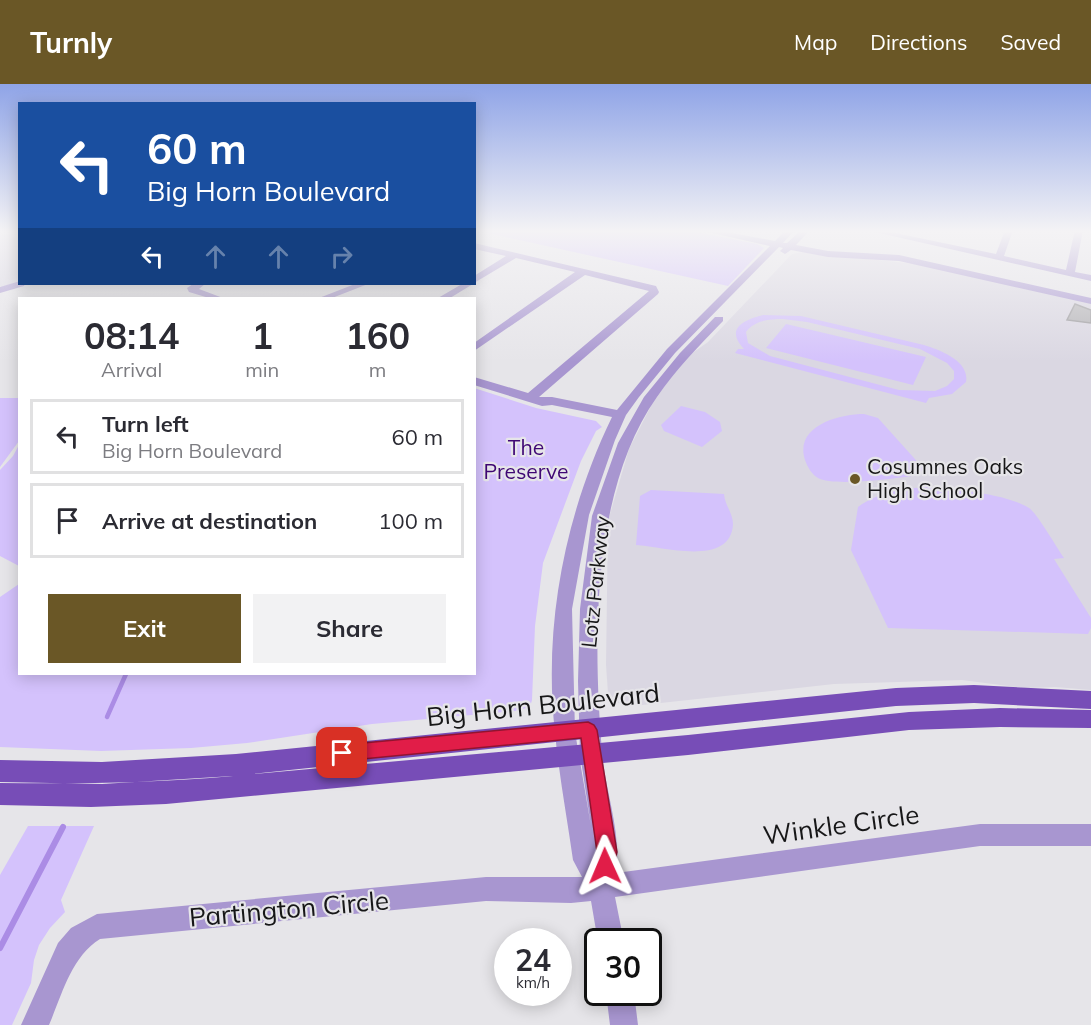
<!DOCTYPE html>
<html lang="en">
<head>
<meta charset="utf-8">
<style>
  :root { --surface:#fff; --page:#f2f2f3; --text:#2b2b33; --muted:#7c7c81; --line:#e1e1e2; --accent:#6a5726 }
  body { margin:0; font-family:Mulish,sans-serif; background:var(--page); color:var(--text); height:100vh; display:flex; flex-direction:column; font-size:22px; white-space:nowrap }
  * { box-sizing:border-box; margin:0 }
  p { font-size:20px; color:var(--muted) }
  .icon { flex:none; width:33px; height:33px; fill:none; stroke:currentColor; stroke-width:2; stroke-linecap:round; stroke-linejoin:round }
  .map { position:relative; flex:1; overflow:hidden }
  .panel { position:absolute; left:18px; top:213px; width:458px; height:378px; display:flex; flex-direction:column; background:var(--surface); border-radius:0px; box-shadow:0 3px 15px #0003 }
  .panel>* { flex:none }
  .top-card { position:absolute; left:18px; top:18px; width:458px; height:183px; border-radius:0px; box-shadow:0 3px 15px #0003; background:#1a4fa0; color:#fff; overflow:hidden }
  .speed { position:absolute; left:494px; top:844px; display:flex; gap:12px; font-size:30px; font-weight:700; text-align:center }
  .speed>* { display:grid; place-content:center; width:78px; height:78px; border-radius:50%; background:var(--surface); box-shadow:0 3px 15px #0003; line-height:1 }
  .speed small { font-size:15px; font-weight:400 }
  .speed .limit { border:3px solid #111; border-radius:9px; background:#fff; color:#111 }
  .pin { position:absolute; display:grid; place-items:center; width:51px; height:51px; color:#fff; margin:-26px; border-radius:12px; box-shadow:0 3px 9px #0006 }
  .me { position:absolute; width:66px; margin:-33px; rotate:359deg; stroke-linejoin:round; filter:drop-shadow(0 0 4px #0008) }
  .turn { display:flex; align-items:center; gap:21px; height:126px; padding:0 30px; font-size:27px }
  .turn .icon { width:78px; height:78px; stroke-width:2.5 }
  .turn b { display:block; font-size:42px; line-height:51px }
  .lanes { display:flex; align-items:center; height:57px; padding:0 30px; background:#0003; justify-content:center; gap:30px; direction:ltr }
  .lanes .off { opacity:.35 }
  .eta { display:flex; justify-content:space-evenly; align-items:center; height:102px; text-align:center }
  .eta b { font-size:36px; font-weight:700; line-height:42px }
  .primary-button { display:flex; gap:12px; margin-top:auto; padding:12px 30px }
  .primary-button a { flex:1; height:69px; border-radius:0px; background:var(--accent); color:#fff; font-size:24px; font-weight:700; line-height:69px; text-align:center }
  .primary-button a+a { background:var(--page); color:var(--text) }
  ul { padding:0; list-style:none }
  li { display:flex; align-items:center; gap:18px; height:75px; margin:0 12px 9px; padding:0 18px; border:3px solid var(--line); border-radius:0px }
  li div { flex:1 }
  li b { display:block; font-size:22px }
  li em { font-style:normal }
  header { display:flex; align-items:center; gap:36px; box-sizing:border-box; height:84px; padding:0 30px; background:var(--accent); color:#fff }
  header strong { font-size:28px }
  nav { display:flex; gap:33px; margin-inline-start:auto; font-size:21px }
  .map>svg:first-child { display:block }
  .built { fill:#dad7e2 }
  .green { fill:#d4c2fc; fill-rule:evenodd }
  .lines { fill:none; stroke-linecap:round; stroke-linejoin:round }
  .stream-far1 { stroke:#ab8ce5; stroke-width:4.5 }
  .stream { stroke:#ab8ce5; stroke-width:6 }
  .building { fill:#b6b5b8; stroke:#9e9da0; stroke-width:1.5 }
  .minor { fill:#a896d0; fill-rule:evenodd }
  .major { fill:#774db7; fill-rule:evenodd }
  .route { fill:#e11d48; stroke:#92132f; stroke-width:1.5 }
  .poi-dot { fill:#6a5726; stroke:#e6e5e9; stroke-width:2 }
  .labels { text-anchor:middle; stroke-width:4.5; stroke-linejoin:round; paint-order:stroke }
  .park-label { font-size:21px; fill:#3f0774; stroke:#e6e5e9 }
  .poi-label { font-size:21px; fill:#171718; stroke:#e6e5e9; text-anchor:start }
  .street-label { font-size:21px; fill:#171718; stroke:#e6e5e9 }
  .near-street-label { font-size:26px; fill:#171718; stroke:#e6e5e9 }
</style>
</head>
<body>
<header>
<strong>Turnly</strong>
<nav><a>Map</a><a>Directions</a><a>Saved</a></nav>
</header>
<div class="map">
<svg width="1091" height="941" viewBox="0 0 1091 941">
  <rect width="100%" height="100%" fill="#e6e5e9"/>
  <path class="built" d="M0 148 20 155 19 197 2 203 0 202Z
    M803 168 925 181 1091 219V606L1055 603 1024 604 962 596 834 600 633 622 618 619 608 609 606 581 608 437 629 365 651 322 670 294 691 270 708 258 792 170Z"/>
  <path class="green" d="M474 146H687L757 160 764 164 728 202Z
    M763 231 801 232 924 261C940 266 970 277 966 298L952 310 929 314 926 319 735 269 738 265H744C725 245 743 236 763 231ZM783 235 807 238 920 265 947 279 954 287V295L947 302 935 307 899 306 770 272 748 259 746 248C755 236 770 235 783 235Z
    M786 240 926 273 913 301 766 264Z
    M474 304 536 324 596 337 602 343 596 347 581 377 543 479 535 542 532 616 530 623 515 627 372 640 247 659 191 664 101 667 0 663V513L19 500 20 590H474Z
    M0 314H19V357L0 383Z
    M681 322 705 328 720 338 722 347 702 363 664 347 661 341Z
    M864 330 878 334 923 384 919 391C899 394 834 403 818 394 812 391 807 382 805 376 794 342 839 330 864 330Z
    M19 361V482L0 472V386L13 372Z
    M924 403C951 405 1005 409 1029 424 1037 429 1057 464 1064 474L1054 475 1091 534V544L1088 550 888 544 851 466 858 423C879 408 899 406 924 403Z
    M651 406 724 410C725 422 733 429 733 440 731 484 661 462 636 461L640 412Z
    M28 742H94L61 816 65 828 50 844 39 861 34 876 31 899 12 941H0V791Z"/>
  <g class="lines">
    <path class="stream-far1" d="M107 633 126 590"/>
    <path class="stream" d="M0 864 63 743"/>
  </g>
  <path class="building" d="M1075 220 1091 226V239L1067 236Z"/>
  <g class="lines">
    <path class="minor" d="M699 146H716L775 157 786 146H795L783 159H787L801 146H810L796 161 828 167 899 171 1091 214V220L899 177 828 173 791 166 785 170 780 167 783 164 779 163 675 269 639 313 626 331 615 356 589 431 572 525 575 648 591 742 580 670 578 597 580 525 592 432 618 359 644 313 680 269 715 233H723V237C700 261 676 285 657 313 591 406 593 558 602 667 605 708 622 748 616 789L980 740H1091V762H980L615 813 624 858H598L591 817 571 819 486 817 100 855C71 873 62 911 49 941H21L58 859 71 844 97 830 486 793H582L573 776C567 734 559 691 555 649 543 541 565 430 612 333L552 321 542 322 474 301V293L528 309 649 207 585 191 474 267V259L575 188 516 174 474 199V192L506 172 474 165V159L656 202 659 208 658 210 539 313H552L617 326 667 265 770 162Z
      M866 146H881L996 170 1005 146H1013L1004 172 1066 186 1075 146H1083L1075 188 1091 191V197Z
      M20 197V200H25L24 202 0 209V203Z
      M193 200H205L199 205 223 214H209L189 208 187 204Z
      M355 200H368L332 214H319Z
      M462 200H473L450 214H438Z
      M606 909H634L638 941H610Z"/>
    <path class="major" d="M974 601 1091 607V625L974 619 896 622 243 691 688 651 909 628 1000 624 1091 626V644L1000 643 909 646 688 671 166 720 91 723 0 721V699C78 700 155 699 233 692L102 700 0 698V676L102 678 236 670 896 604Z"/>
  </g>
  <linearGradient id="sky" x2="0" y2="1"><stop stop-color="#8fa4e7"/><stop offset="0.53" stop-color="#f4f3f5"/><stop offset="1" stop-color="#f4f3f5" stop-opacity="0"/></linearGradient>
  <rect width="1091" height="278" fill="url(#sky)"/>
  <path class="route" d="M588 638 594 641 597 646 617 768 612 789 605 792 598 789 595 782 597 768 581 654 342 677 336 675 333 669 336 664 342 661Z"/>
  <circle class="poi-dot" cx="855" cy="395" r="6"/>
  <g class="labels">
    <g class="park-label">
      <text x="526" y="371">The<tspan x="526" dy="24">Preserve</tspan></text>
    </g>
    <g class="poi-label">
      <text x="867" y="390">Cosumnes Oaks<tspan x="867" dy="24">High School</tspan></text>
    </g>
    <g class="street-label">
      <text transform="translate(596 498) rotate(-84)" y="7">Lotz Parkway</text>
    </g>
    <g class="near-street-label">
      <text transform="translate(543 621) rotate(-6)" y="9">Big Horn Boulevard</text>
      <text transform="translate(841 741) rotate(-8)" y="9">Winkle Circle</text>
      <text transform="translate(289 825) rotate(-5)" y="9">Partington Circle</text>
    </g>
  </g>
</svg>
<div class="speed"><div>24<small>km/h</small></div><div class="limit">30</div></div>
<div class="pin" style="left:342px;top:669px;background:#d93025"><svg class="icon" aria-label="arrive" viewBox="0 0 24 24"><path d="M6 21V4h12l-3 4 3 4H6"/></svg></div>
<svg class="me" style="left:605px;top:782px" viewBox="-20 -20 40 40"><path d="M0-17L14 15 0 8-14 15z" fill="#e11d48" stroke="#fff" stroke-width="4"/></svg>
<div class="top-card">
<div class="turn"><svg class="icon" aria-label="left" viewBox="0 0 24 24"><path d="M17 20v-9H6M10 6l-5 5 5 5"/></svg><div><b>60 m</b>Big Horn Boulevard</div></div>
<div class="lanes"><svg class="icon" aria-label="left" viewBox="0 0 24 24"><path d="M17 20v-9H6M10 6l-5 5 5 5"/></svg><svg class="icon off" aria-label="ahead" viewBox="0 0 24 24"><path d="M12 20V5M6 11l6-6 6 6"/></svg><svg class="icon off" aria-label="ahead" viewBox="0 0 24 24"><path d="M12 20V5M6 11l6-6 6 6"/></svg><svg class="icon off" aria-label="right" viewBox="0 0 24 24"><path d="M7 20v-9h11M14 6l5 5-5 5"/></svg></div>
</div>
<section class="panel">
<div class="eta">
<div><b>08:14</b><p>Arrival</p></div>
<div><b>1</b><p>min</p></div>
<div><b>160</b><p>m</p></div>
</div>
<ul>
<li><svg class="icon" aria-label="left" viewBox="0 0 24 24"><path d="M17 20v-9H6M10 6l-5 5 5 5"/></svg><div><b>Turn left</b><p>Big Horn Boulevard</p></div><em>60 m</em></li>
<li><svg class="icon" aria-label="arrive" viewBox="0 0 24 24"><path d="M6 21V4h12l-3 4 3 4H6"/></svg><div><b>Arrive at destination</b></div><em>100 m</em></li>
</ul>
<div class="primary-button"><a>Exit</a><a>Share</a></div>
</section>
</div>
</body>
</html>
